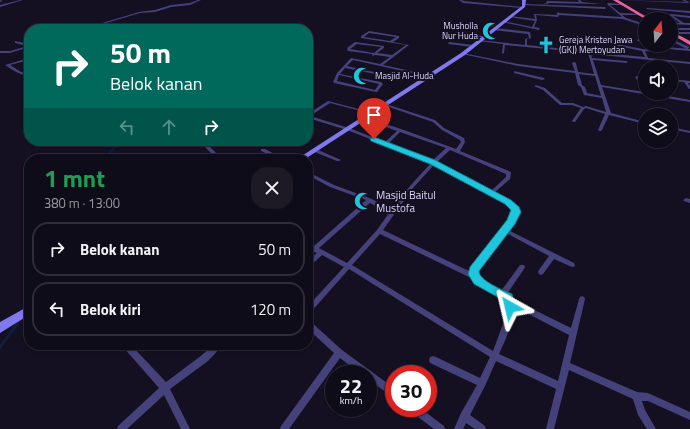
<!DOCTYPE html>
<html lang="id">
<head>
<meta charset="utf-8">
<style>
  :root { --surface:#0f0c19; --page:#1d1a26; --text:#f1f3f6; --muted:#9b9ba2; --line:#2f2c38 }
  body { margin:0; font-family:"Titillium Web",sans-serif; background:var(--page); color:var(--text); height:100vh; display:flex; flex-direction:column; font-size:15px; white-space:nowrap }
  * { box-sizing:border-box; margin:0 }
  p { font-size:13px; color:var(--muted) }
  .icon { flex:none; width:22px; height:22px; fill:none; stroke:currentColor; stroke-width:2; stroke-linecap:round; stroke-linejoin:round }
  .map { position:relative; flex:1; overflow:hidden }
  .details { position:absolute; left:24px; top:154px; width:289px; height:196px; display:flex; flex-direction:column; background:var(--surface); border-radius:16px; box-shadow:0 1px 3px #0004,0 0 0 1px var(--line) }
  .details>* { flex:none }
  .banner { position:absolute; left:24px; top:24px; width:289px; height:122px; border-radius:16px; box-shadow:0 1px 3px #0004,0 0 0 1px var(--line); background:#00695c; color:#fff; overflow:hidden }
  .needle { width:26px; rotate:17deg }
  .tools { position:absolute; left:638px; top:12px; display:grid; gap:8px }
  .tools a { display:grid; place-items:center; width:40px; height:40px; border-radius:50%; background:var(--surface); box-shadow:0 1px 3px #0004,0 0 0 1px var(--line); font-size:20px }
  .speed { position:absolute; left:325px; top:365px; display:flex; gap:8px; font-size:20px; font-weight:700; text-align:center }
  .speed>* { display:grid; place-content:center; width:52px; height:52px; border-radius:50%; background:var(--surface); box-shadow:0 1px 3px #0004,0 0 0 1px var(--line); line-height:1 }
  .speed small { font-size:10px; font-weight:400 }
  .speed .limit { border:6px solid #d22; background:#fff; color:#111 }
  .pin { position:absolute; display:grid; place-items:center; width:34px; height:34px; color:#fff; margin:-41px -17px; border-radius:50% 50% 50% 0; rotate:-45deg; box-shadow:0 0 4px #0007 }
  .pin .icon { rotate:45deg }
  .me { position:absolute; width:44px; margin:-22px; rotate:323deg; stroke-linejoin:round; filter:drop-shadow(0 0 3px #0008) }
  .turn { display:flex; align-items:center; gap:14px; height:84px; padding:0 20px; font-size:18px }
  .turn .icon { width:52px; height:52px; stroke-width:2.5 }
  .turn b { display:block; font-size:28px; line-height:34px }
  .lanes { display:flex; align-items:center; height:38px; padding:0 20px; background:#0003; justify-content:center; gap:20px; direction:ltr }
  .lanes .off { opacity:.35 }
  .round { display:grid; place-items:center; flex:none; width:42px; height:42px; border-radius:16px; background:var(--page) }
  .summary { display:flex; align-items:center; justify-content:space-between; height:68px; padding:0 20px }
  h1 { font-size:24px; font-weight:700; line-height:30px; color:#1e9e55 }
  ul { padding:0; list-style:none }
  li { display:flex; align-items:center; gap:12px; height:54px; margin:0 8px 6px; padding:0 12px; border:2px solid var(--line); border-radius:16px }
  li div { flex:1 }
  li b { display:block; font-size:15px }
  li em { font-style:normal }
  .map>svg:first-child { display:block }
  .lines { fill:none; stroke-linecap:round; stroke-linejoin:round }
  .stream-far2 { stroke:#101e3a; stroke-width:1 }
  .stream-far1 { stroke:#101e3a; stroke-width:2 }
  .stream { stroke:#101e3a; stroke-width:3 }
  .street { fill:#45417a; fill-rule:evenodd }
  .secondary { fill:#7f79ed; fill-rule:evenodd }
  .highway { fill:#ea609f; fill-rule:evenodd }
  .route { fill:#1ec6dd; stroke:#148190 }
  .labels { text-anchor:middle; stroke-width:4; stroke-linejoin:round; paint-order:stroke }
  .far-poi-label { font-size:9px; fill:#dbd6f9; stroke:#141021; text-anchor:start }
  .poi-label { font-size:11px; fill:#dbd6f9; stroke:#141021; text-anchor:start }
</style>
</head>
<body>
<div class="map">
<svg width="690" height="429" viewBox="0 0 690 429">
  <rect width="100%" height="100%" fill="#141021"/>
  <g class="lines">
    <path class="stream-far2" d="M601 0 620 18 645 27
      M671 38 690 47"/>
    <path class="stream-far1" d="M103 159 121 141"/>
    <path class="stream" d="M0 347 20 320"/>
    <path class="street" d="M0 0 3 1 0 2Z
      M20 0H23L0 7V5Z
      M198 0H201L190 5 171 7 155 12 140 13 86 29H82L139 12 155 10 171 5 190 3Z
      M459 0H461L464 1 523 7 522 8 463 3Z
      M578 0H580L582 2 602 4 548 3 549 4H543L547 3 546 2 547 1 579 2Z
      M618 0 686 2 682 0H685L690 3Z
      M608 3 623 4 622 5H610L620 13 642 14 641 15H622L626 18 645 24V26L623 19 559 15 558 17 536 15 537 20 534 27 540 28 539 30 502 22 503 21 532 27 535 21 509 17 510 16 535 19 534 14 557 15V13L558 12 559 13 622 17 607 4Z
      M525 4 605 7 606 8 605 9 524 5Z
      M647 8 690 11V13L646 9Z
      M670 14 690 16V18L673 16 684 23H690V25L671 24V22L680 23 669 15Z
      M494 28 530 32 531 38 527 39V45L576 50 575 42 576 41 577 42 579 51 645 57 642 51 604 43 605 42 643 49 655 50 654 48H647L644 45 645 44V45L652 46 651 45H654L656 46 690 49V51L657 48 658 52 645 51 648 58 690 62V64L591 54 592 58 626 61 628 62 626 63 593 60 601 85 644 92 635 77 637 76H645V78H639L645 88V93H652L690 100V102L602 87 611 113 645 122V124L609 115 602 130 601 131H599L598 130 605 114 586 108 584 109 575 122H573L572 121 581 108 572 105H560L543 90 534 86 536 85 545 88 562 103H573L583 107 586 106 606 112 602 98 584 95 581 87 578 85 575 73 518 66 462 54 463 53 518 64 575 71 572 63 574 62 576 63 578 72 594 74 588 53 505 45 504 53 502 54 503 44 478 41 479 40 525 45V39L529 38 528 34 493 30ZM579 74 595 76 601 96 587 93 585 87 582 85Z
      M671 28H690V30H671Z
      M460 30 469 33 486 37 485 38 468 35 459 32Z
      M369 31 399 36V38L393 42 409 45 383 65 430 75V77L353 60 347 66 392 76 390 77 345 68 340 74 381 82 383 84 377 92H376L334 83 333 82 337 73 351 58 380 64 390 57 375 55 373 56 372 55V54L348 51 347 48 355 42 384 46V48L377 53 392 55 406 45 361 38V36ZM369 33 396 37 390 41 364 37ZM357 44 381 47 374 53 350 49ZM339 75 379 84 375 90 337 81Z
      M676 32H690V34H677Z
      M638 39 645 40V42L637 41Z
      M671 39 689 47V48L687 49 671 41Z
      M15 41 29 44V47L10 53H0V51H10L28 46 15 43Z
      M449 42 473 45 474 46 473 47 448 44Z
      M29 58V60L10 65 21 72 29 74V76L27 78H29V80L23 79V77L26 76 16 72 5 65Z
      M514 71 544 78 545 79 542 80 514 73Z
      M671 79 690 81V83H688L690 86V89H689L684 82 671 81Z
      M328 101 374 113 372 114 330 103 310 116 349 128 385 142 397 131 363 119V117H365L401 129 456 149 461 142 460 140 442 130 433 122 383 105 386 104 435 120 444 128 464 138 465 142 460 151 511 172V173L510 179 494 193 510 201 519 209 518 214 508 230 574 263 575 265 574 267H572L554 259 543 274 541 275 539 274 538 272 539 270 549 256 506 233 477 271C478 282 492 287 501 291L520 265H524L525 267 524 269 507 294 510 296 512 299 571 328 579 299 580 297 582 296 584 297 585 299 570 363 637 392 648 393 690 412V420L648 401H642L645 410 656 429H647L638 415 633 399 569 370 554 429H546L556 389 496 361 485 386 470 415 485 426 486 429H475L466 423 463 429H454L461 413 477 385 430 363 429 360 430 357 433 356 436 357 480 378 490 357 349 269 310 313 308 314V306L344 267 322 255 310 266H308V260L317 253 312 251 308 248V243L314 246 366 200 330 187 308 175V172L334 185 372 199 391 210 410 186 431 163 347 130 308 118V114ZM400 132 446 148 433 160 389 143ZM450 150 506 174V177L491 191 437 162ZM434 165 506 203 513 209 512 214 503 228 502 229 496 238 472 268 471 272 383 230 413 188ZM370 203 389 213 377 230 347 263 319 248ZM380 234 473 279C480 290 494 293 505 300L506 309 503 324 493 351 352 265ZM513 306 569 335 558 381 499 354C505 341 515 320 513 306Z
      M671 127 690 131V133L671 129Z
      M199 141H204L222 159H217Z
      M261 149H265L284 159H278L261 151Z
      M312 149H316L341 160 339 161H337L312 151Z
      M686 198 690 199V203L684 201 683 200Z
      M308 321 311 322 342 350 394 388V397L391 396 368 379V374H361L340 358 289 429H280L281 426 334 353 308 329Z
      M122 345H131L166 382 202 355 213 345H222L221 347 208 361 170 389 190 429H181L164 395 127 429H117L118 426 159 388 123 347Z
      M409 408H420L444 426 445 429H434L410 411Z"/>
    <path class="secondary" d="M522 0H526L525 7 465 55 305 159H297L461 53 522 6Z
      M29 306V315L0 333V322Z"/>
    <path class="highway" d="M613 0H618L650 19H645Z
      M671 31 690 41V45L671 34Z"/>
  </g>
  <path class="route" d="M374 137 435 160 511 200 519 207 521 212 515 224 479 271C479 281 503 290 512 294L516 307 515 311 510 312 506 311 503 300 474 284 468 274 470 267 507 220 511 210 505 204 430 164 371 141 370 139Z"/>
  <defs>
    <g id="mosque-bare" transform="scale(1.38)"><path d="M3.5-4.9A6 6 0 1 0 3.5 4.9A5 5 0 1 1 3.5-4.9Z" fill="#1ec6dd" stroke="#141021" stroke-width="2.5" paint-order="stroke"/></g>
    <g id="church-bare" transform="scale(1.38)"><path d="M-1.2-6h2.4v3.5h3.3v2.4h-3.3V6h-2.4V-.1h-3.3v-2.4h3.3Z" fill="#1ec6dd" stroke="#141021" stroke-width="2.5" paint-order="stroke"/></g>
  </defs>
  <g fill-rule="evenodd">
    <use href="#mosque-bare" x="491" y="31"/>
    <use href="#church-bare" x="546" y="45"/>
    <use href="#mosque-bare" x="362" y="76"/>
    <use href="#mosque-bare" x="363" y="201"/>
  </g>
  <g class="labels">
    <g class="far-poi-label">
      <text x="478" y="29" text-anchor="end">Musholla<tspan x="478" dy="10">Nur Huda</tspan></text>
      <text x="559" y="43">Gereja Kristen Jawa<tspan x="559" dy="10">(GKJ) Mertoyudan</tspan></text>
      <text x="375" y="79">Masjid Al-Huda</text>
    </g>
    <g class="poi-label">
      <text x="376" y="199">Masjid Baitul<tspan x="376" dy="13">Mustofa</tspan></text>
    </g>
  </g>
</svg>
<div class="tools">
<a><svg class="needle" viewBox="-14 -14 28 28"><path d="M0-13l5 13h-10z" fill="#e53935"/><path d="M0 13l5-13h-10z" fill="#9b9ba2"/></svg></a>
<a><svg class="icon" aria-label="sound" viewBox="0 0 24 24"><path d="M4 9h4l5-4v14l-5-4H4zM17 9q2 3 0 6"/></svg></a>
<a><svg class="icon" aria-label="layers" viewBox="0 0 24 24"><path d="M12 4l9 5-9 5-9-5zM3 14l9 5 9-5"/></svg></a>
</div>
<div class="speed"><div>22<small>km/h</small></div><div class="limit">30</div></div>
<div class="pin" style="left:374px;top:139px;background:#d93025"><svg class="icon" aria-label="arrive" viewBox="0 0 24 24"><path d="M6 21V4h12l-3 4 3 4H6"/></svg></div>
<svg class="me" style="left:510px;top:307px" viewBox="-20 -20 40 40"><path d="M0-17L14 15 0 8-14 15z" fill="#1ec6dd" stroke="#fff" stroke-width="4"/></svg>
<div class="banner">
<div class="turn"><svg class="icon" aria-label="right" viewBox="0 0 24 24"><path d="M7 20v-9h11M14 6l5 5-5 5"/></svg><div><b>50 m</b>Belok kanan</div></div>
<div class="lanes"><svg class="icon off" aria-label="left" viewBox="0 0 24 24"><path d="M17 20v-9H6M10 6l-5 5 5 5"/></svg><svg class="icon off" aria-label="ahead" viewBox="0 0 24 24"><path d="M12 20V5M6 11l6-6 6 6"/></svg><svg class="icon" aria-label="right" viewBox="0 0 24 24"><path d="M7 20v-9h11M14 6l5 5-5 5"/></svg></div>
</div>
<section class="details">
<div class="summary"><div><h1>1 mnt</h1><p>380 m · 13:00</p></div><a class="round"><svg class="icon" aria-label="close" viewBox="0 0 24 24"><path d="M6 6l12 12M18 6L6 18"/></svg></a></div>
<ul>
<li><svg class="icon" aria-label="right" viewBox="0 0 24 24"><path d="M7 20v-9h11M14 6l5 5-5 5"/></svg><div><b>Belok kanan</b></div><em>50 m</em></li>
<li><svg class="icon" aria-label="left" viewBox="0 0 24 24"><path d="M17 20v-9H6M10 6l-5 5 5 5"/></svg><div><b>Belok kiri</b></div><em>120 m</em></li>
</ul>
</section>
</div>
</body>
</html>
